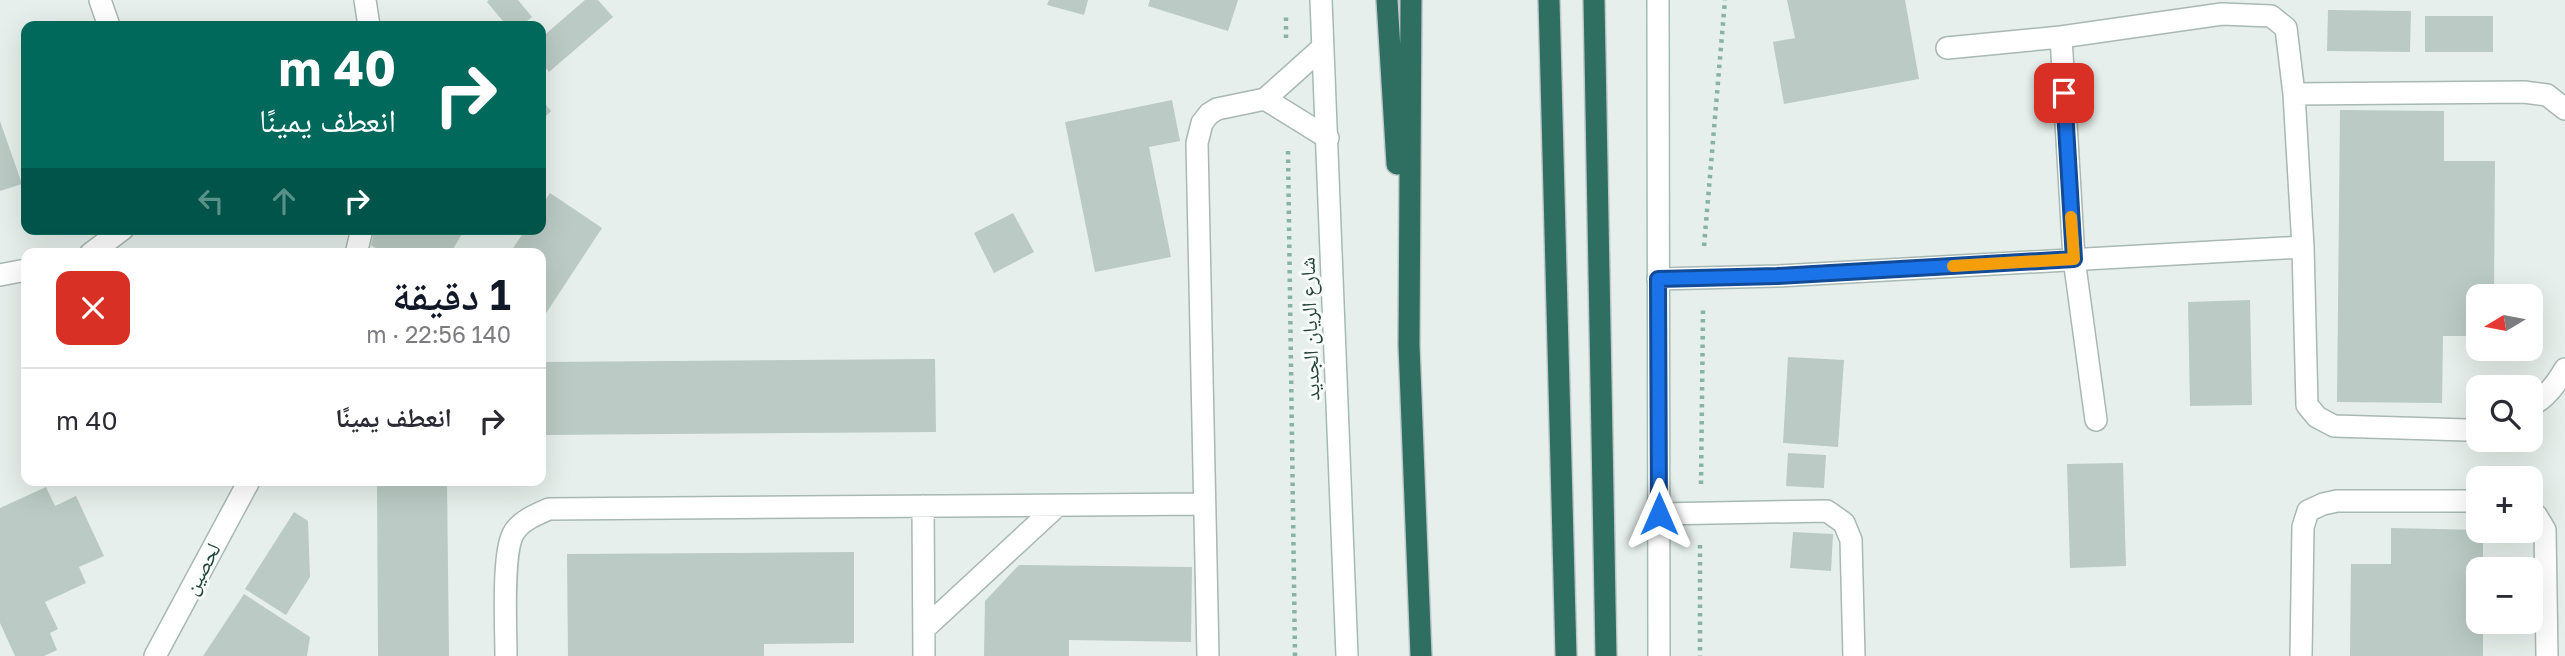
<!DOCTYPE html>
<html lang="ar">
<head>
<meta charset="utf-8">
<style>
  :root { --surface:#fff; --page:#f7f7f7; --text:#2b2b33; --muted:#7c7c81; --line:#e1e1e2; --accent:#111827 }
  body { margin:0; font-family:"Golos Text","Noto Naskh Arabic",sans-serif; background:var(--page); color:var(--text); direction:rtl; height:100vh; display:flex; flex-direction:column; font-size:26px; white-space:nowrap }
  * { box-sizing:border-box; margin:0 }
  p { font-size:23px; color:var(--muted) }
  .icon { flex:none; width:38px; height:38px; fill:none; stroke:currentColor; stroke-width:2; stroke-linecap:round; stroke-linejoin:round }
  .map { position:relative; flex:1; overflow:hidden; direction:ltr }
  .side { position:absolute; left:21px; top:248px; width:525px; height:238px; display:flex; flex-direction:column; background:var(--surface); border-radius:14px; box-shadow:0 7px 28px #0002; direction:rtl }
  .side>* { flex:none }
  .banner { position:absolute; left:21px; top:21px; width:525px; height:214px; border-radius:14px; box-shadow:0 7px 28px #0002; direction:rtl; background:#00695c; color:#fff; overflow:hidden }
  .needle { width:46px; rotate:260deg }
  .tools { position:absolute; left:2466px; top:284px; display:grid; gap:14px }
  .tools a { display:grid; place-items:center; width:77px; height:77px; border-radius:14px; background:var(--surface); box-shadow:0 7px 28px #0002; font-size:35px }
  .pin { position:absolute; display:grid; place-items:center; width:60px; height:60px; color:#fff; margin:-30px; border-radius:14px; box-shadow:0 4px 10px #0006 }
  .me { position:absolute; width:77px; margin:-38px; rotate:0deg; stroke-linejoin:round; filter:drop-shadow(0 0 5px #0008) }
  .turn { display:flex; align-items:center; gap:24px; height:147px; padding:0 35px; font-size:32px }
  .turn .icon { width:91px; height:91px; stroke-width:2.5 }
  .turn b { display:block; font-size:49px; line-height:60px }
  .lanes { display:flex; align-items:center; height:66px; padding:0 35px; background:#0003; justify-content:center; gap:35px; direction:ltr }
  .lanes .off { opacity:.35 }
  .round { display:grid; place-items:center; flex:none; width:74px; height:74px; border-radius:14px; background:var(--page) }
  .headline { display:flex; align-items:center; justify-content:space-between; height:119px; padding:0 35px }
  h1 { font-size:42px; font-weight:600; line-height:52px; color:var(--accent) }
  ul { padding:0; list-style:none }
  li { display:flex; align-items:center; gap:21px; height:105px; padding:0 35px; border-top:2px solid var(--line) }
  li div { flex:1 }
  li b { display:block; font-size:26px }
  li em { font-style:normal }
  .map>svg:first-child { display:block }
  .building { fill:#bbcac4 }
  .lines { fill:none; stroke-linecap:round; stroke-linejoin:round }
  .lane-casing { stroke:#a8b8b2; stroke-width:24 }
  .street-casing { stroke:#a8b8b2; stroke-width:24 }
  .secondary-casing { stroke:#a4bbb3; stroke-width:24 }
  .highway-casing { stroke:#c2cac8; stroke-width:24 }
  .path { stroke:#86b3a5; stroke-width:4.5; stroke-dasharray:3.5 5; stroke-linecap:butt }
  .lane { stroke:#fff; stroke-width:21 }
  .street { stroke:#fff; stroke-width:21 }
  .secondary { stroke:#fff; stroke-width:21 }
  .highway { stroke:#2f6f62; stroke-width:21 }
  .route-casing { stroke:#114b97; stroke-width:18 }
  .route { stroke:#1a73e8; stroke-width:12 }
  .slow { stroke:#f59e0b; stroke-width:12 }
  .labels { text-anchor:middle; stroke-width:6; stroke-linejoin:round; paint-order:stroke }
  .street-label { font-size:21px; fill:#24423a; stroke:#f7fbf9 }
</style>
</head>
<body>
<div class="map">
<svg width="2565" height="656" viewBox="0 0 2565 656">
  <rect width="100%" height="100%" fill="#e6efeb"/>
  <path class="building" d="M489 0H518L532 17 521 26H507L487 2Z
    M585 0H598L613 17 549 72 541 62V38Z
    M1049 0H1088L1084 15 1047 5Z
    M1150 0H1238L1228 31 1148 6Z
    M1787 0H1905L1919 79 1784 104 1773 42 1795 38Z
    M2328 10 2411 11 2410 52 2327 51Z
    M2425 16H2493V52H2425Z
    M541 99 551 111 541 121Z
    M1172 100 1180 141 1149 147 1171 257 1095 272 1065 122Z
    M2340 110 2444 111V161H2495L2494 296H2478V336H2443L2442 403 2337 402Z
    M0 121 22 184 0 191Z
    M550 193 602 228 541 321V254H509L526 229H541V207Z
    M1013 213 1034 252 994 273 974 233Z
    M375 229H465L450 254H385L371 245Z
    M2250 300 2252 405 2190 406 2188 302Z
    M1788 357 1844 360 1838 447 1783 443Z
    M935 359 936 432 541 435V362Z
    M1788 453 1826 455 1824 488 1786 486Z
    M2123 463 2126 566 2070 568 2067 464Z
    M377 481H447L449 656H378Z
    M46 487 55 506 76 496 104 556 79 567 86 583 45 602 58 629 50 633 57 650 44 656H15L0 623V508Z
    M294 512 308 521 310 577 286 615 245 589Z
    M2391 528 2483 530V569H2478V621H2483V656H2350L2351 564H2391Z
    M1793 532 1833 534 1831 571 1790 568Z
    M854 552V643L764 644V656H568L567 554Z
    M1019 565 1192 567 1191 642 1069 640V656H984L985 601Z
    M244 594 310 637 307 656H203Z"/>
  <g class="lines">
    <g class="lane-casing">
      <path id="lane" d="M2061 37 2074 259 2096 420
        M1947 48 2061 37 2222 14 2271 16 2286 28 2294 94 2303 247
        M2294 94 2524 92 2547 95 2565 109
        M1265 99 1328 138
        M1658 279 1777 276 2303 247 2307 405 2317 417 2334 426 2467 430 2478 426
        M2530 406C2545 399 2557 383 2565 369
        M923 506 924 656
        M2530 511 2536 515 2545 530 2547 656
        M1659 514 1827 511 1844 523 1851 540 1854 656
        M924 629 1057 506
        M506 656C506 629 502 555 513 534 520 521 535 515 549 509L1204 504
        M1208 656 1197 143 1202 123 1209 114 1217 109 1265 99 1322 48
        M2301 656 2303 527 2308 511 2323 504 2337 501H2478"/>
    </g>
    <g class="street-casing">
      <path id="street" d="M100 0 109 26
        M365 0 369 26
        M90 254 123 229
        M356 254 362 229
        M0 275 26 270
        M155 656 249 481"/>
    </g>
    <g class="secondary-casing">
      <path id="secondary" d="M1321 0 1347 656
        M1658 0 1659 656"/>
    </g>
    <g class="highway-casing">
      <path id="highway" d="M1387 0 1397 164
        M1411 0 1409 345 1421 656
        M1549 0 1566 656
        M1594 0 1606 656"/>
    </g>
    <path class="path" d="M1286 38V15
      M1288 151 1295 656
      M1704 246 1725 0
      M1701 484 1703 310
      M1700 545V656"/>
    <use href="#lane" class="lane"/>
    <use href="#street" class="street"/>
    <use href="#secondary" class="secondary"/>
    <use href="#highway" class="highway"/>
  </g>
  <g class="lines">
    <g class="route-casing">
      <path id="route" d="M1659 514 1658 279 1777 276 2074 259 2064 93"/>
    </g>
    <use href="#route" class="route"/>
    <path class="slow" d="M1953 266 2074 259 2071 217"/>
  </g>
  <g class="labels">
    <g class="street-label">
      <text transform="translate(1310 329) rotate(-92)" y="7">شارع الريان الجديد</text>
      <text transform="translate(202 569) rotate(-62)" y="7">لحصين</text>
    </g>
  </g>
</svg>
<div class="tools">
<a><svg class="needle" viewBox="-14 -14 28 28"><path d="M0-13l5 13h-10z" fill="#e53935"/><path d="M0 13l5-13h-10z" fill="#7c7c81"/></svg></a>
<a><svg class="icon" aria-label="search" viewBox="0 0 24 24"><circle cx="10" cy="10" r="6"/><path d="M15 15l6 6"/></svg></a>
<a>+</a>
<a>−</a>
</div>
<div class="pin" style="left:2064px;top:93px;background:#d93025"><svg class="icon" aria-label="arrive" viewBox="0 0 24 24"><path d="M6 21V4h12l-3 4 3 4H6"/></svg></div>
<svg class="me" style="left:1659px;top:514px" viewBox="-20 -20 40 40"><path d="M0-17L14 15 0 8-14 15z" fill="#1a73e8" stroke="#fff" stroke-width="4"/></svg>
<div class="banner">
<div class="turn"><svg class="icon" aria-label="right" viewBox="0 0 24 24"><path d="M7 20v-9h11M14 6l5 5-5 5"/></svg><div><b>40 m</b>انعطف يمينًا</div></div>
<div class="lanes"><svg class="icon off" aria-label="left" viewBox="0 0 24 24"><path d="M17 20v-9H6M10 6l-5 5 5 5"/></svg><svg class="icon off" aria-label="ahead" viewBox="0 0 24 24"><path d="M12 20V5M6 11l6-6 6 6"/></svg><svg class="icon" aria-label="right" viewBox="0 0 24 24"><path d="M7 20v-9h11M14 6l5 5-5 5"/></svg></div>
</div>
<section class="side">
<div class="headline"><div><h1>1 دقيقة</h1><p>140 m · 22:56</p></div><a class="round" style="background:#d93025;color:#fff"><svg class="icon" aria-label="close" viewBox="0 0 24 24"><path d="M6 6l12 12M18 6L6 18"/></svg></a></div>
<ul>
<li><svg class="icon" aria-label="right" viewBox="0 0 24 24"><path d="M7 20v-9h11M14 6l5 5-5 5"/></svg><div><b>انعطف يمينًا</b></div><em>40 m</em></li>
</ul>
</section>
</div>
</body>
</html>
